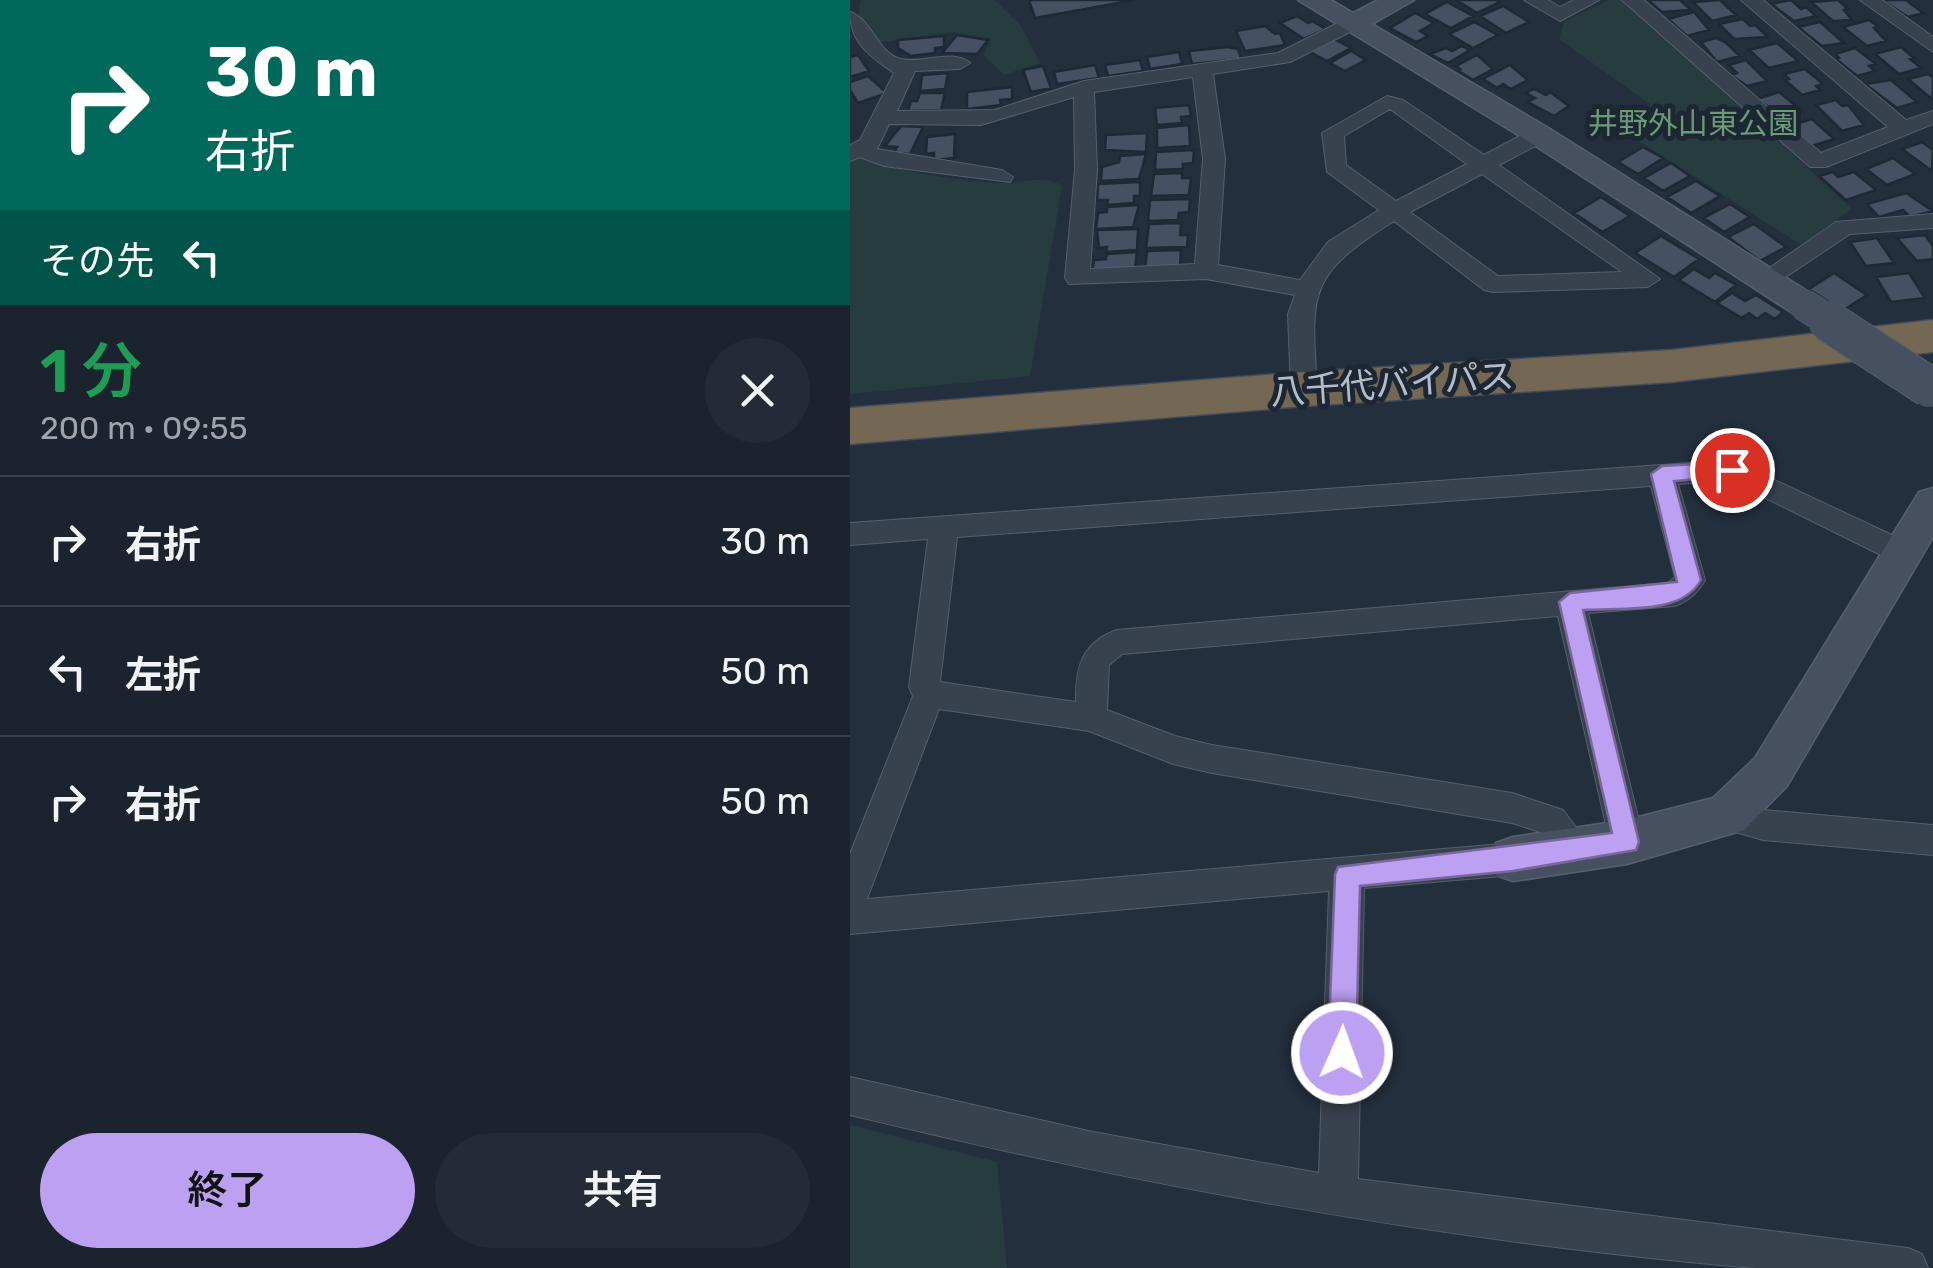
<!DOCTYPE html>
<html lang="ja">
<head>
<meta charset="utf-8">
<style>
  :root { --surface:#1b232e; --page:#242b36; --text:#f1f3f6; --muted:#a0a4aa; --line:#39404a; --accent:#bca0f2 }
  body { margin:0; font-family:Rubik,"Noto Sans JP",sans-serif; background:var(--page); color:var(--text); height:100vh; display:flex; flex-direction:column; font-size:38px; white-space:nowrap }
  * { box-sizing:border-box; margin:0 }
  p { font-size:32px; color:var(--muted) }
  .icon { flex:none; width:55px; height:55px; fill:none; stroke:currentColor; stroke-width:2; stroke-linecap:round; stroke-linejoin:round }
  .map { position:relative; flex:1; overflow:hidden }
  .details { display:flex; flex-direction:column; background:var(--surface); width:850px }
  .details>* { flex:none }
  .top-card { background:#00695c; color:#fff; overflow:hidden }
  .pin { position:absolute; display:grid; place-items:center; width:85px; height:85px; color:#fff; margin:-42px; border:5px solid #fff; border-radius:50%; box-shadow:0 2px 10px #0007 }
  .me { position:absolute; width:110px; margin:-55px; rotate:2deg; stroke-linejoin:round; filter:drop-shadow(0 0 8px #0008) }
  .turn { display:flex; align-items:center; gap:35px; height:210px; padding:0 40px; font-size:45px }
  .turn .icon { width:130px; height:130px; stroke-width:2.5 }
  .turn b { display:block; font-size:70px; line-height:85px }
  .then { display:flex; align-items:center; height:95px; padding:0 40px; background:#0003; gap:20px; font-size:38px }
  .round { display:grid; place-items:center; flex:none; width:105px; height:105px; border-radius:52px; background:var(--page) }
  .head { display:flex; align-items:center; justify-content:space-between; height:170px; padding:0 40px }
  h1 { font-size:60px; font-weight:600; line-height:75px; color:#1e9e55 }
  .button { display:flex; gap:20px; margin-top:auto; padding:20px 40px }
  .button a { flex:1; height:115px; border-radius:60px; background:var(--accent); color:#111; font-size:40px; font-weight:600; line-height:115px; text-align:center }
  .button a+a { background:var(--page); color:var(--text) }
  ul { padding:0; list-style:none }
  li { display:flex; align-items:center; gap:30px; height:130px; padding:0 40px; border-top:2px solid var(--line) }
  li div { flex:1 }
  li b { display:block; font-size:38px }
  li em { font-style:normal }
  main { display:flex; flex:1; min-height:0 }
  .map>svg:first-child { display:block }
  .green { fill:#263c3f }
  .building { fill:#455162; stroke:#1f2835; stroke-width:2.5 }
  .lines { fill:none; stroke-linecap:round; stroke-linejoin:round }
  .street-casing { stroke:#565f6c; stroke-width:2 }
  .secondary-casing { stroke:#565f6c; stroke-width:3 }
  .highway-casing { stroke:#434c59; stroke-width:3 }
  .street { fill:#38414e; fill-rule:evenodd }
  .secondary { fill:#465061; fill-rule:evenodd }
  .highway { fill:#746855; fill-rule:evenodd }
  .secondary-bridge-far1-casing { stroke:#565f6c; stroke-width:32; stroke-linecap:butt }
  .secondary-bridge-casing { stroke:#565f6c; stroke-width:42; stroke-linecap:butt }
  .secondary-bridge-far1 { stroke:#465061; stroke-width:31 }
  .secondary-bridge { stroke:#465061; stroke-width:40 }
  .route { fill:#bca0f2; stroke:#7a689d; stroke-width:2.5 }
  .labels { text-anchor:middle; stroke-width:10; stroke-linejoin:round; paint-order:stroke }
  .far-park-label { font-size:30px; fill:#6b9a76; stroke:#1d2633 }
  .street-label { font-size:35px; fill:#b4bcc9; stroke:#1d2633 }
</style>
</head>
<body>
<main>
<section class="details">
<div class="top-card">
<div class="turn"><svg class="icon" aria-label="right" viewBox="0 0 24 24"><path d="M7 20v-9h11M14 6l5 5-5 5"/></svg><div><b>30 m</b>右折</div></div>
<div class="then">その先<svg class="icon" aria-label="left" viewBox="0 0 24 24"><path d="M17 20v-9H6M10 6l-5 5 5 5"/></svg></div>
</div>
<div class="head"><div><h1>1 分</h1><p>200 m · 09:55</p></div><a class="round"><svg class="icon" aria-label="close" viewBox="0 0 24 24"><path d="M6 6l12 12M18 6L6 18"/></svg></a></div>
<ul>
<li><svg class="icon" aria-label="right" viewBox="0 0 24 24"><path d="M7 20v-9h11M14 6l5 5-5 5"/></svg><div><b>右折</b></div><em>30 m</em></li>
<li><svg class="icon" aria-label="left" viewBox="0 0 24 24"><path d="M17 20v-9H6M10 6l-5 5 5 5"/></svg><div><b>左折</b></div><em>50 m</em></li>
<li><svg class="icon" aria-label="right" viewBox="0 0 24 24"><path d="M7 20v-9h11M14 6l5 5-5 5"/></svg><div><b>右折</b></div><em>50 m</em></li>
</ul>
<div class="button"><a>終了</a><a>共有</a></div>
</section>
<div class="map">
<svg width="1083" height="1268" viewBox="0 0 1083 1268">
  <rect width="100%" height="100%" fill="#242f3e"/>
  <path class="green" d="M11 0H145L171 26 190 63 154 75 133 55 141 39 102 32 27 43 8 17Z
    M759 0H775L1002 209 951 245 757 121 800 104 709 39 714 22Z
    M13 157C50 172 112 182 152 183 172 183 196 174 212 186L180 376 0 394V161Z
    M0 1125 147 1162 157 1268H0Z"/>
  <path class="building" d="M179 0H285L185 18Z
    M606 0H646L650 2 627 13Z
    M798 0H830L841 10 812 12Z
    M870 0 886 15 862 21 843 2Z
    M941 0 951 9 956 7 966 16 944 21 921 4Z
    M988 0 998 9 994 10 1002 20 983 21 961 2Z
    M1032 0H1056L1073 13 1058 17Z
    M597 2 623 16 601 28 575 14Z
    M653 6 679 22 656 33 630 16Z
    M844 12 859 30 837 36 818 19Z
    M565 13 584 23 570 31 578 36 566 42 540 28Z
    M447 16 458 23 462 21 476 29 454 39 430 23Z
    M893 19 900 26 905 25 918 37 884 39 869 24Z
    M1019 20 1029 27 1024 28 1036 41 1017 46 993 27Z
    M624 22 648 35 623 48 599 34Z
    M970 22 994 43 972 46 948 27Z
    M415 26 425 34 430 33 435 45 395 51 386 31Z
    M107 35 138 40 127 54 92 53Z
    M94 36V47L85 48V53L61 56 48 48V40Z
    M866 38 875 42 890 56 867 62 851 42Z
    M484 39 501 48 477 61 460 52Z
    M927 43 948 61 919 68 899 50Z
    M612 46 620 50 598 63 580 54 596 48 602 51Z
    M378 47 388 49 391 59 342 64 339 51Z
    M1051 47 1064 58 1060 59 1071 68 1049 74 1025 54Z
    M1005 48 1026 64 1019 66 1025 71 1007 76 986 59 989 58 985 54Z
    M501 51 516 60 495 71 480 63Z
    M329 52 332 64 300 69 297 57Z
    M8 55 19 71 0 77V57Z
    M627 55 643 69 623 80 607 70 610 69 606 66Z
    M290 60 293 71 258 76 255 65Z
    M896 60 917 81 897 86 881 75 887 73 879 65Z
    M245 65 249 78 207 84 204 72Z
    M660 65 678 80 661 89 653 84 647 88 633 79Z
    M193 66 201 88 181 92 173 70Z
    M955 69 973 84 966 86 970 90 952 95 935 80 939 79 934 74Z
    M98 73 95 89 70 91 72 75Z
    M1078 74 1083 77V100L1058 79Z
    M18 76 37 93 8 103 0 90V82Z
    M1041 80 1067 102 1047 108 1015 84Z
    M162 87V99L150 100 151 105 117 109V92Z
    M684 89 696 95 700 92 719 106 704 116 678 102 685 98 676 93Z
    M929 92 952 111 934 117 907 99Z
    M70 93H95L91 110 58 111 61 101H67Z
    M986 100 992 106 998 105 1014 125 992 131 966 105Z
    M339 105 341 116 331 117 332 123 307 125 305 108Z
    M962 119 984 139 962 146 939 126Z
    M339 125 340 146 307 148V128Z
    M51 126 73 127 60 154 44 153 47 147 35 146Z
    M297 133 296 152 255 150 256 135Z
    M105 134 104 158 84 160V153L76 154 77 137Z
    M1072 142 1083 150 1082 171 1052 149Z
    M793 147 813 158 788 174 768 162Z
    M344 150 343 163 333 164V169L305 170 306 152Z
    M296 154 289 179 251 181 252 167 269 162 270 156Z
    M1043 158 1065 174 1037 185 1016 169Z
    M821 163 840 176 813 191 794 178Z
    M983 172 988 177 1004 172 1026 190 996 200 969 176Z
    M332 173V178H341L339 195 301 196 304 174Z
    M846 181 870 196 841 213 817 197Z
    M290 182V196H284V203L257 205 258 200H247L248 184Z
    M1056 193 1083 211 1060 217 1053 210 1029 217 1017 204Z
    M751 197 780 216 752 232 724 213Z
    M340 199 339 212 329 213 328 220 298 221 300 200Z
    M880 204 900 217 874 232 854 218Z
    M289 205 283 227 246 229 248 213 257 212V207Z
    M331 223 330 235H338L337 247 296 248 299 224Z
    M904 224 936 247 910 261 878 237Z
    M288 229 287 250 256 252 257 247 249 248 247 230Z
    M1075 235 1083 246V259L1067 261 1047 238Z
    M811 236 849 259 824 277 785 253Z
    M1027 238 1044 263 1016 266 1000 242Z
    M331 250 330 269 295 270 297 251Z
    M287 252 285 268 242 273 244 260 256 259 257 254Z
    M844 269 859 278 865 273 886 285 865 302 829 280Z
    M984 273 1017 295 992 311 959 289Z
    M1059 273 1075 298 1041 302 1026 277Z
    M882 293 895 301 906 295 933 312 925 319 915 313 907 319 899 313 892 318 867 303Z"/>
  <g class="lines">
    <g class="street-casing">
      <path id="street" d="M674 0H698L710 7 724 0H749L710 21Z
        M772 0H794L971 153 1038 127 891 0H913L1056 120 1083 111V124L976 167H960Z
        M1010 0H1032L1083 37V52Z
        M0 12C22 19 27 53 51 59 73 64 103 48 120 63L110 69 65 71 47 111 145 110 234 81 428 53 496 19H510V27L440 62 363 74 375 159 368 265 450 280 478 242 529 210 477 172 472 133 537 96 553 100 634 155 681 130H697L700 135 697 140 649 165 810 279 798 287 643 292 634 290 544 221C457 276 461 291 467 389L463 395H445L441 389 438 314 445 295 356 279 219 284 215 278 225 170 224 97 131 125 39 124 27 149 152 170 163 177 160 182 34 166 10 157 0 161V145L10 140 44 73C20 56 0 43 0 12ZM343 77 353 159 345 264 240 269 247 170 244 92ZM540 109 617 164 546 201 496 165 494 136ZM632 174 772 272 648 276 560 212Z
        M1083 214V228L1000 234 922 286H906L902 280 986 222Z
        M882 460 1061 544 1065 552 1061 560 1051 563 1041 560 879 480 828 484 855 580C848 593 838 601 825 606L738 613 794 842 789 853 777 857 765 853 760 842 708 616 272 654 259 665 257 710 325 736 362 745 662 793 713 810 742 849 737 860 725 864 713 860 690 832 662 823 362 773 323 764 239 731 89 709 17 899 663 843 675 848 680 859 675 870 663 875 514 888 508 1179 1058 1248 1072 1254 1078 1268C1021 1268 961 1268 904 1268 599 1242 297 1187 0 1115V1077L243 1132 469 1173 479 891 0 934V854L63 696 59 687 78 539 0 545V523ZM801 486 825 577 818 583 267 630C232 642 225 668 226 702L90 682 107 537Z
        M877 800 913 810 1083 825V855L913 840 865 826 860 815 865 804Z"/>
    </g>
    <g class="secondary-casing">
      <path id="secondary" d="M448 0H481L503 13 528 0H564L522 24 700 129 965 296 970 304 965 312 953 315 941 312 678 141Z
        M1083 488V537L937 786 894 830 777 864 663 881 646 875 639 859 646 843 663 837 777 820 863 798 905 758 1069 492Z"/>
    </g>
    <g class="highway-casing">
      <path id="highway" d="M1083 320V352L822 382 454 406 0 444V408L454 372 822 350Z"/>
    </g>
    <use href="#street" class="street"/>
    <use href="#secondary" class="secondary"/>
    <use href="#highway" class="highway"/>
    <g class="secondary-bridge-far1-casing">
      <path id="secondary-bridge-far1" d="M953 304 982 323"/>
    </g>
    <g class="secondary-bridge-casing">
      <path id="secondary-bridge" d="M978 321 1079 387"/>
    </g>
    <use href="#secondary-bridge-far1" class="secondary-bridge-far1"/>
    <use href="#secondary-bridge" class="secondary-bridge"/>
  </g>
  <path class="route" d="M882 462 892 470 889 475 824 481 851 580C831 616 770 607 733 610L789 842 786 850 663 871 510 886 506 1053 502 1063 492 1067 482 1063 478 1053 485 875 488 867 762 833 709 602 720 593 827 582 801 474 812 466Z"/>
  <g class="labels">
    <g class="far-park-label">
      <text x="843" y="134">井野外山東公園</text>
    </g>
    <g class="street-label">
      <text transform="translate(542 384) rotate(-4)" y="12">八千代バイパス</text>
    </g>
  </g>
</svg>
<div class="pin" style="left:882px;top:470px;background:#d93025"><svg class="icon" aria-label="arrive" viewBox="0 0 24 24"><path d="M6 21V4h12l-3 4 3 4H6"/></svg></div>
<svg class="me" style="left:492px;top:1053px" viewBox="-20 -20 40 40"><circle r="17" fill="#bca0f2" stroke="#fff" stroke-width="3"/><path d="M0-11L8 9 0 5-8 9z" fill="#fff"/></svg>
</div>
</main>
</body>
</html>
